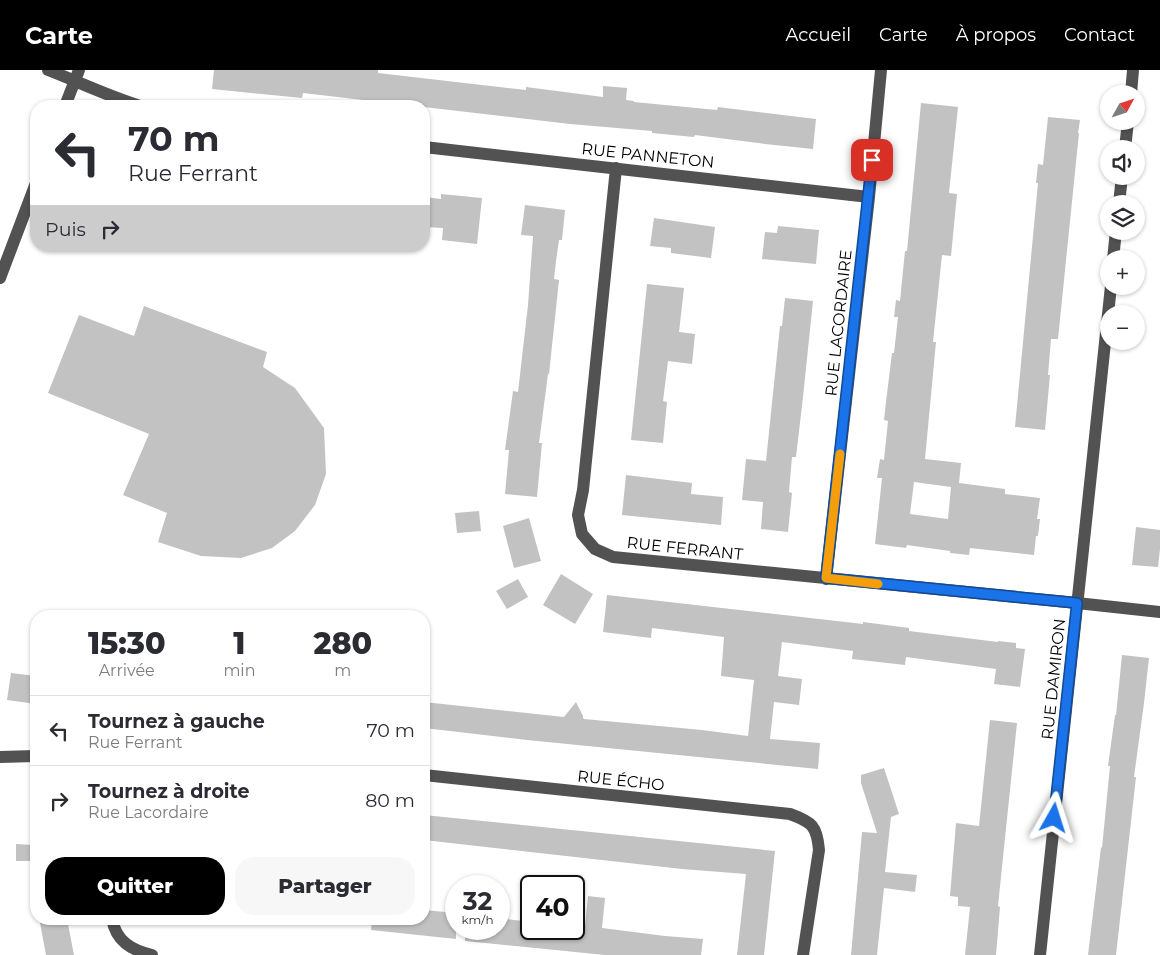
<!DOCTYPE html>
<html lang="fr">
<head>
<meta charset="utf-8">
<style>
  :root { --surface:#fff; --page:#f7f7f7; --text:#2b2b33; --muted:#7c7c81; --line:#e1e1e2; --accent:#000 }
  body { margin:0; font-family:Montserrat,sans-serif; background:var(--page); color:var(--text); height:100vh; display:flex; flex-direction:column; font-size:19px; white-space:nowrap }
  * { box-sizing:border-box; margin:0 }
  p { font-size:16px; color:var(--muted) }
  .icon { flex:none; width:28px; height:28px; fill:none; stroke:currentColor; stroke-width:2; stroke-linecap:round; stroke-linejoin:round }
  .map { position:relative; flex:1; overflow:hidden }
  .sheet { position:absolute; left:30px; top:540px; width:400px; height:315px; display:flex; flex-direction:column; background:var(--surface); border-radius:20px; box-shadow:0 1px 4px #0004 }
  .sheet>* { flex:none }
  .banner { position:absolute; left:30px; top:30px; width:400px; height:152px; border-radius:20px; box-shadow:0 1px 4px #0004; background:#fff; color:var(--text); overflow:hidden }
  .needle { width:32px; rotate:50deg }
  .buttons { position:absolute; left:1100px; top:15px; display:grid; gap:10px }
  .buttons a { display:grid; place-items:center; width:45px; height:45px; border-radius:50%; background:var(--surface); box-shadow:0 1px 4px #0004; font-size:25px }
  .speed { position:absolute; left:445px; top:805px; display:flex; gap:10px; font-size:25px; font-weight:700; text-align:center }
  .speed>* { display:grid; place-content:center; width:65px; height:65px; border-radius:50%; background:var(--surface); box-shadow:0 1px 4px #0004; line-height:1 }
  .speed small { font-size:12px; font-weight:400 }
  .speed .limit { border:2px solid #111; border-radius:8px; background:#fff; color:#111 }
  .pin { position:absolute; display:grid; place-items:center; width:42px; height:42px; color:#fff; margin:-21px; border-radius:10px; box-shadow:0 2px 8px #0006 }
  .me { position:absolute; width:55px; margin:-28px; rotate:6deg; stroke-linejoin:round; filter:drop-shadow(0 0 4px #0008) }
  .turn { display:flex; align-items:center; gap:18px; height:105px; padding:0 15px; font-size:22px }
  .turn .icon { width:65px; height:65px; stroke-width:2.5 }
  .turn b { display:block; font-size:35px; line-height:42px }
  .then { display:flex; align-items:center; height:48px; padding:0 15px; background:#0003; gap:10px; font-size:19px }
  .eta { display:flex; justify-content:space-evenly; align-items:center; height:85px; text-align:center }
  .eta b { font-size:30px; font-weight:800; line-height:35px }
  .cta { display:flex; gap:10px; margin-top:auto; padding:10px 15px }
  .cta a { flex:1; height:58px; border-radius:20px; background:var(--accent); color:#fff; font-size:20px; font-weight:800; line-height:58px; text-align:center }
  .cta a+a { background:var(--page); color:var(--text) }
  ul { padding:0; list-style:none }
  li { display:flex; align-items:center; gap:15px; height:70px; padding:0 15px; border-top:1px solid var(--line) }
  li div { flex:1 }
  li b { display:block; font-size:19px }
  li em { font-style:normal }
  header { display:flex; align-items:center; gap:30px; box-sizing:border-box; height:70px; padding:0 25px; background:var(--accent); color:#fff }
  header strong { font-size:24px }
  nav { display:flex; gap:28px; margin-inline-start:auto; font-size:18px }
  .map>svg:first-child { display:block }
  .building { fill:#c2c2c2; fill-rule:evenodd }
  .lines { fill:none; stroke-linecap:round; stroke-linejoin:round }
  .minor { stroke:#525252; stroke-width:12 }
  .route-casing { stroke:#114b97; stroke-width:12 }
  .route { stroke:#1a73e8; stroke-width:9 }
  .slow { stroke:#f59e0b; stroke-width:9 }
  .labels { text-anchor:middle; stroke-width:4; stroke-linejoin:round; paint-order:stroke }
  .street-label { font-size:16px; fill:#000; stroke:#fff }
</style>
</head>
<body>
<header>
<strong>Carte</strong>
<nav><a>Accueil</a><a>Carte</a><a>À propos</a><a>Contact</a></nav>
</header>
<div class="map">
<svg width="1160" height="885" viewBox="0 0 1160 885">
  <rect width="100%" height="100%" fill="#fff"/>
  <path class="building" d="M214 0H378V3L526 20V17L603 27V16L627 18 626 30 634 31V32L717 40 718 37 816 49 813 79 765 74 695 65 694 67 652 63V61L570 54 303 23 302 28 212 19Z
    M921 33 958 37 949 123 957 124 951 186 942 185 933 272H936L925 389 961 393 959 413 1005 419V424L1040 428 1037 449H1040L1038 466H1036L1034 485 970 478 969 485 950 483V481L907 475 906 478 875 474 882 408H877L880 389 884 390 888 351 884 350 886 332 892 283H894L898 247H894L896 230 900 231 905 181H907ZM914 412 951 417 948 449 910 444Z
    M1048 47 1080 50 1078 63H1079L1058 269H1051L1048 305H1050L1045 360 1015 357 1038 113H1036L1038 94 1043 95Z
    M441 124 482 128 477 174 442 170 443 158 424 157 425 127 441 129Z
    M525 135 565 140 562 170H559L556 191 554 209 559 210 549 304H548L539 373H542L537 427 505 424 509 380H505L513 321 518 322 528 235 533 166 521 165Z
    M654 148 715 157 711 188 671 183V178L650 176Z
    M778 156 819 160 816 194 762 189 765 162 777 163Z
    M647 214 684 218 679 262 695 264 692 294 668 291 663 331 667 332 663 373 631 370Z
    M785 228 813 231 803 327 796 387H792L789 422 792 423 788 462 761 459 763 432 742 430 746 389 766 391 780 256H782Z
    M144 236 267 282 263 297 295 318 324 358 326 404 315 435 295 461 272 478 241 488 201 486 158 472 167 443 123 425 149 364 48 323 79 245 134 266Z
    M626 405 692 413 691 424 723 427 721 455 622 445Z
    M479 441 481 461 457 463 455 443Z
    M529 448 541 491 514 498 503 456Z
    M1136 457 1160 460V479L1158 497 1132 495Z
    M561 504 593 524 575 554 543 535Z
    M518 509 528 527 507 539 496 521Z
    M607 525 863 554V552L909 558V561L998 572V571L1016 573V578L1025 579 1020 617 994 614 996 599 906 587 905 595 852 589 853 581 782 572 778 606 802 609 799 635 774 632 770 669 820 673 818 699 527 670 424 658V632L564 647 576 632 583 646V648L584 649 702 660 748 666 754 610 721 606 724 567 652 558 651 568 603 562Z
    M1122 585 1149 588 1144 633 1134 707H1136L1116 885H1088L1101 777 1102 778 1110 696H1108L1115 645H1116Z
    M11 603 36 606V634L7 630Z
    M990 650 1017 653 1005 768 998 836 1000 837 996 885H965L970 837 958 836V827L950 826 956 753 979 756Z
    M884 698 899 744 891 747 885 802 917 805 915 822 884 818 877 885H851L862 762 877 763 861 713V705Z
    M424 745 775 781 764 885H737L746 804 682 799 424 770Z
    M16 774 33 775V791H16Z
    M588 826 605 828 602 858 665 866 703 869 701 885H605L465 871V859H499V848L531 852V859H574V855L585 856Z
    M424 840 456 843V869L371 860 372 849H424Z
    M63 849H67L74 885H46L40 853Z"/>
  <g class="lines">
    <path class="minor" d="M48 0C79 12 108 26 140 36
      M1131 24 1133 0
      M65 36 79 0
      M424 77 869 127
      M1125 79 1128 51
      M616 98 583 420 578 445 582 464 595 479 613 487 1077 533 1160 542
      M1119 134 1122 106
      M1113 189 1116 161
      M0 208 36 113
      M826 509 869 127 881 0
      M0 687 36 686
      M424 705 790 744C812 752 817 756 819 780L803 885
      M112 849C116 871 131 880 152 885
      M1040 885 1111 216"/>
  </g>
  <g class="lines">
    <g class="route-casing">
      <path id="route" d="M872 90 826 508 1077 533 1054 748"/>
    </g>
    <use href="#route" class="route"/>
    <path class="slow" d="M840 384 826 508 878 514"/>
  </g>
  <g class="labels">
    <g class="street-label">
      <text transform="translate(648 85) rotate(6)" y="6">RUE PANNETON</text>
      <text transform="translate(838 253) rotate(-84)" y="6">RUE LACORDAIRE</text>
      <text transform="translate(685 478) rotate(6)" y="6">RUE FERRANT</text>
      <text transform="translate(1053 609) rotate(-84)" y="6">RUE DAMIRON</text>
      <text transform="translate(621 710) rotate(6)" y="6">RUE ÉCHO</text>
    </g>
  </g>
</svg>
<div class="buttons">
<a><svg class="needle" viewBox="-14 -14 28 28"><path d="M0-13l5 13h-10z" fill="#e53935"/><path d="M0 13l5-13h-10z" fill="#7c7c81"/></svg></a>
<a><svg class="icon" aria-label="sound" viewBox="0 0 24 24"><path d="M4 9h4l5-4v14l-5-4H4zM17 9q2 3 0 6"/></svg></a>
<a><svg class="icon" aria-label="layers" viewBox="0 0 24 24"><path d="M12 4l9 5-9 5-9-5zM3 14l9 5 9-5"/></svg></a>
<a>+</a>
<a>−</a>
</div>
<div class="speed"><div>32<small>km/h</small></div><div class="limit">40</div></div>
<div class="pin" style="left:872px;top:90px;background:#d93025"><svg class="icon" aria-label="arrive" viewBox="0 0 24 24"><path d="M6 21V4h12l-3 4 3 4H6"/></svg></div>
<svg class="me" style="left:1054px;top:748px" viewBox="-20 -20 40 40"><path d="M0-17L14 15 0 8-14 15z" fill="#1a73e8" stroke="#fff" stroke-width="4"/></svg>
<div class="banner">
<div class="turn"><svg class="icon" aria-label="left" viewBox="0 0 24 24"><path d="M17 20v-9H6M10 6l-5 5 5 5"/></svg><div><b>70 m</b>Rue Ferrant</div></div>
<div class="then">Puis<svg class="icon" aria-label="right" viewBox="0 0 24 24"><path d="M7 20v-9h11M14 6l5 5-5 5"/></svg></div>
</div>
<section class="sheet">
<div class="eta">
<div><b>15:30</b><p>Arrivée</p></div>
<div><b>1</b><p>min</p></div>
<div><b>280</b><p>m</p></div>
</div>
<ul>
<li><svg class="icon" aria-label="left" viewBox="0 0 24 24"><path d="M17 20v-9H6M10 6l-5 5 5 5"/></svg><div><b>Tournez à gauche</b><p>Rue Ferrant</p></div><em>70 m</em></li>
<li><svg class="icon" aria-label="right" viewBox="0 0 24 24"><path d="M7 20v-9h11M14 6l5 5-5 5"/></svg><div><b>Tournez à droite</b><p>Rue Lacordaire</p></div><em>80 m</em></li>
</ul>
<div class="cta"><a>Quitter</a><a>Partager</a></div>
</section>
</div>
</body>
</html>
